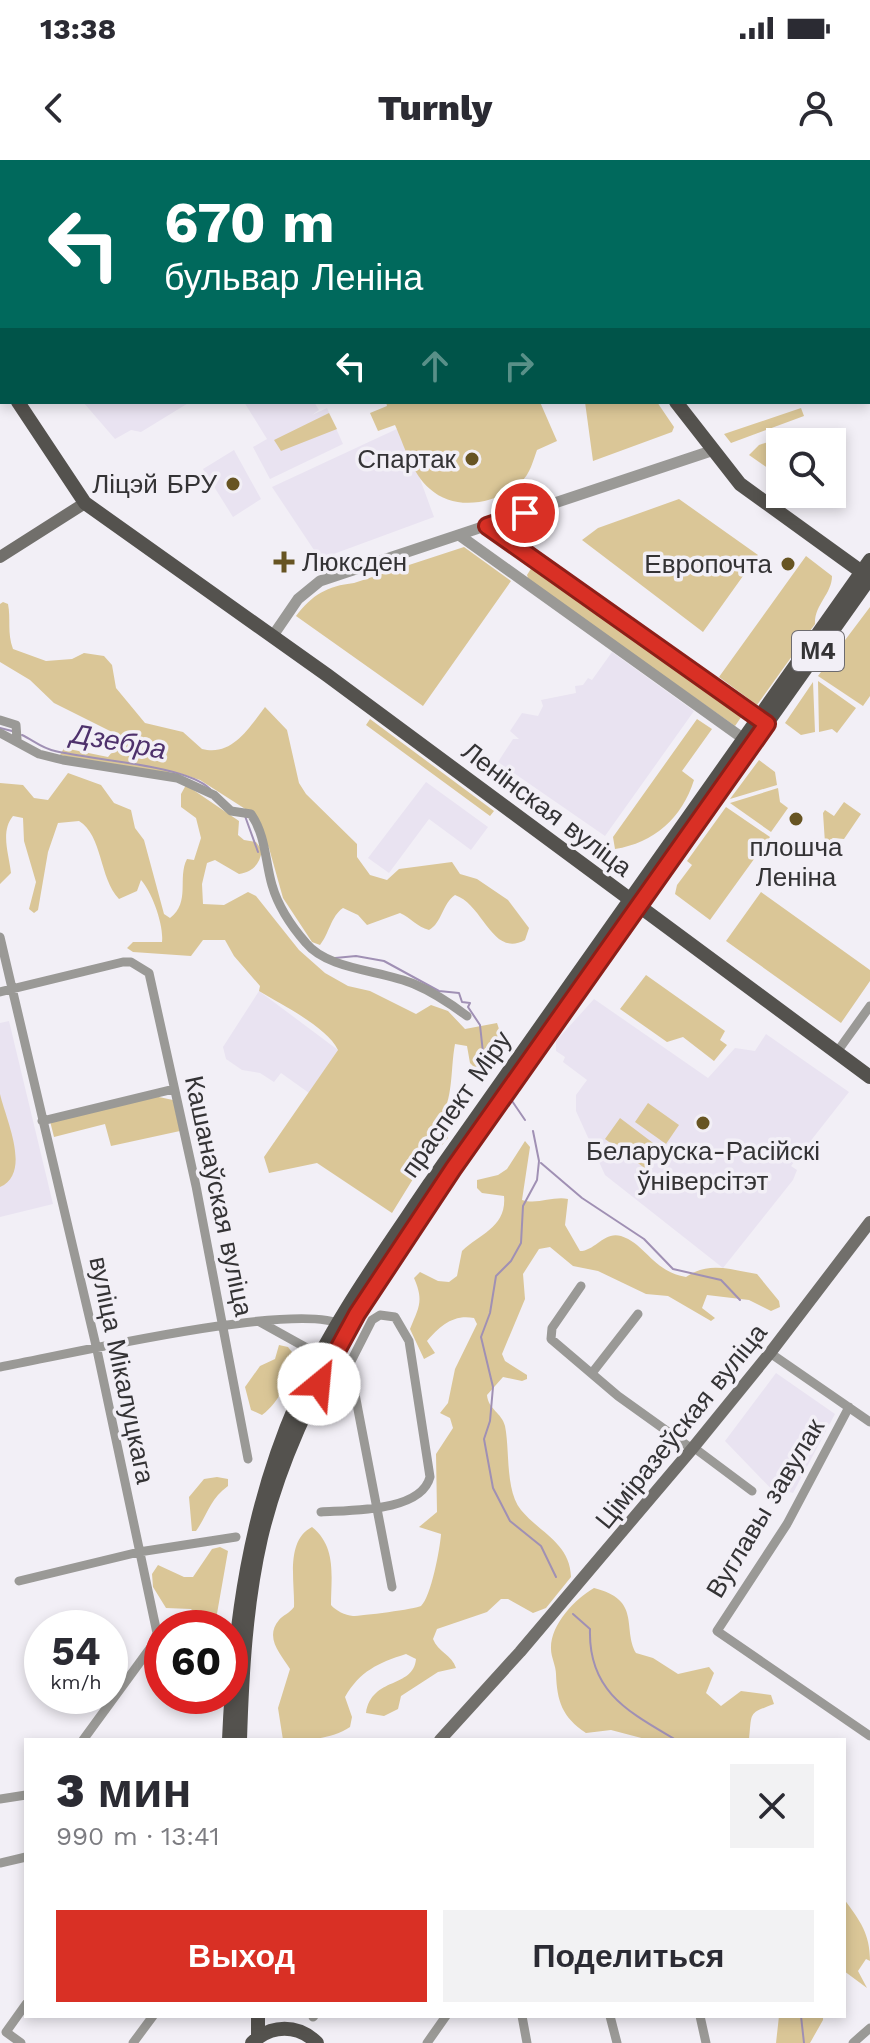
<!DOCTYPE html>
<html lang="ru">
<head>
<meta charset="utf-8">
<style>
  :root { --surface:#fff; --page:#f2f2f3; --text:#2b2b33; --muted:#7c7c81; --accent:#d93025 }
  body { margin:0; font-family:"Work Sans",sans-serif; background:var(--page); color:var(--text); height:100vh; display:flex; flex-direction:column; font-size:30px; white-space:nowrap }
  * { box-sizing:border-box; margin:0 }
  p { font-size:26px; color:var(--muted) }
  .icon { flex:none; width:44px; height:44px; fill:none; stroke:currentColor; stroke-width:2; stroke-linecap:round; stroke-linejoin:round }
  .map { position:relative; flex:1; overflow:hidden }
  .sheet { position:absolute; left:24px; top:1578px; width:822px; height:280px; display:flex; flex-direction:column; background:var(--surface); border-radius:0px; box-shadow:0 4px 12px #0003 }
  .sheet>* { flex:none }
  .hud { position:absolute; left:0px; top:0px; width:870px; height:244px; box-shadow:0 4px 12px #0003; background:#00695c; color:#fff; overflow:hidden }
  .controls { position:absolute; left:766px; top:268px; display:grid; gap:16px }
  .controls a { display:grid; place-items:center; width:80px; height:80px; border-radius:0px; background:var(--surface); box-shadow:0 4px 12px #0003; font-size:40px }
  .speed { position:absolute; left:24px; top:1450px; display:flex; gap:16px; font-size:40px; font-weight:700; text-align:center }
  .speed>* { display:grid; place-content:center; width:104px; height:104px; border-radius:50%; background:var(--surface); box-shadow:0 4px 12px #0003; line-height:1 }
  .speed small { font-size:20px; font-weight:400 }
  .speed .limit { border:12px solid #d22; background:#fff; color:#111 }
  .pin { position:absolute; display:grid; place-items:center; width:68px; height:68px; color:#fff; margin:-34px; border:4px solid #fff; border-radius:50%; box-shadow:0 2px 8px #0007 }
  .me { position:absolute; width:88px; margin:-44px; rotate:28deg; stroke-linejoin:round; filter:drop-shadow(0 0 6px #0008) }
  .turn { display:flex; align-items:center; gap:28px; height:168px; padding:0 32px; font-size:36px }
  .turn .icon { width:104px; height:104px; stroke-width:2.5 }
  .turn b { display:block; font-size:56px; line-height:68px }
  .lanes { display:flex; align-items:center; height:76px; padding:0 32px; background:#0003; justify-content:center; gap:40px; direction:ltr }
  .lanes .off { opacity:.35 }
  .round { display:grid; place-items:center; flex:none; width:84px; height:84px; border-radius:0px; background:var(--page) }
  .headline { display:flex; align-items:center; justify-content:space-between; height:136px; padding:0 32px }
  h1 { font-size:48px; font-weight:800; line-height:60px }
  .button { display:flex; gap:16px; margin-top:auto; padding:16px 32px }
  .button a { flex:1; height:92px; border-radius:0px; background:var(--accent); color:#fff; font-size:32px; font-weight:800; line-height:92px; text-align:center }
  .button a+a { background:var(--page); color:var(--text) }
  .status { display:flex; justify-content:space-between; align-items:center; height:56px; padding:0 40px; background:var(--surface); direction:ltr }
  .status svg { height:22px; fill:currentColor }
  header { display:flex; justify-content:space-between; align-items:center; height:104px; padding:0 32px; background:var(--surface); font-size:36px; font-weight:800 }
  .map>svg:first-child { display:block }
  .built { fill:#e9e3f1 }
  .green { fill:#dac697 }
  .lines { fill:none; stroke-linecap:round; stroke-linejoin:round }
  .stream { stroke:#a090b4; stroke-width:2 }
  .minor { stroke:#9a9996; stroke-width:9 }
  .tertiary { stroke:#9a9996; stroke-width:11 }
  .secondary { stroke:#716f6b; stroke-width:12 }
  .primary { stroke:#54524e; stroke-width:14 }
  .route-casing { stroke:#8d1f18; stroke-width:20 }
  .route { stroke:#d93025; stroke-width:14 }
  .poi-dot { fill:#675422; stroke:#f2eff6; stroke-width:3 }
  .labels { text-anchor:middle; stroke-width:7; stroke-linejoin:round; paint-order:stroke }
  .shield { fill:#f2eff6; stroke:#6d6b6f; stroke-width:2 }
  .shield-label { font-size:24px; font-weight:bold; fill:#343335 }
  .poi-label { font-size:26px; fill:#343335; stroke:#f2eff6; text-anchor:end }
  .street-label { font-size:26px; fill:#343335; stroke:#f2eff6 }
  .water-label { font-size:28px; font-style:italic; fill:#4e316c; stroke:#f2eff6 }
</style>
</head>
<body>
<div class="status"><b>13:38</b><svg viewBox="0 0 49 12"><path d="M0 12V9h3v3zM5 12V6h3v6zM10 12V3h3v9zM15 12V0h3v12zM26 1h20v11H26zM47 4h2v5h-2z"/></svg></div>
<header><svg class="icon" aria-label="back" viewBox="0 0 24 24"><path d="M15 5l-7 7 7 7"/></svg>Turnly<svg class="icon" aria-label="person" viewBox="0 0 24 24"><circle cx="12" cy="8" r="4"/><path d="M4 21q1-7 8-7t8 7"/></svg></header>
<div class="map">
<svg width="870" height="1883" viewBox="0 0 870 1883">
  <rect width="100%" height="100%" fill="#f2eff6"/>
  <path class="built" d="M83 242H190L141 272 131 270 115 279Z
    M244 242H314L319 250 312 255 327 248 343 284 270 319 253 287 267 279Z
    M401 267 434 357 320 399 272 327Z
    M234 290 261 339 233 357 203 309Z
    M612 492 694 551 605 676 498 602 513 579H519L510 571 522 553 538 556 543 546 541 540 576 533 575 526 583 525 588 518 592 520Z
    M426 622 488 667 471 690 429 659 389 713 368 698Z
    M259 831 338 890 309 933 281 913 274 922 260 913 242 910 226 899 223 887Z
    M594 839 708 918 735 888 755 891 766 874 849 932 791 1006 797 1010 793 1020 723 1108 605 1015 576 951V935L587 920 563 902 565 897 556 891V881Z
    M9 861 53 1044 0 1057V863Z
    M776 1213 835 1254 793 1333 786 1331 780 1338 725 1281Z"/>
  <path class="green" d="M386 242H540L557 281 537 290C533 301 530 314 521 322 498 344 455 352 430 329 412 314 404 285 395 265L378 271 370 253 387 246Z
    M585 242H657L674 267 672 272 593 301Z
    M801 248 804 256 731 283 724 274Z
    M329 253 337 269 281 291 274 280Z
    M808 269 807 282H780V309H769L749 295 759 285Z
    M679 339 758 395 703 472 582 380 598 368Z
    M464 387 511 421 423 546 296 456C312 435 327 426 354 423Z
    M806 396 832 416C832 434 814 445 815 464L757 545 719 517Z
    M532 407H538L744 553 735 566 529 421 527 415Z
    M3 442 8 444C11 459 7 473 13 489L46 501 72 499 84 493 104 496 112 505 116 528 145 563 183 572 202 589C232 597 249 568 265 547L287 570 299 623 306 634 357 684V697L370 715 387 720 399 709 452 702 460 714 477 719 508 740 529 768 525 780C492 798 484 745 455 735 442 744 442 763 429 770 417 767 411 758 400 753L367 765 358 755 343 748C331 756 329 774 320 785L312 782 283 738 269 688 250 652 200 620 179 613 137 611 60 595 64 588 108 597 117 586 112 572 54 543 30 520 0 502V444Z
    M870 447V536L863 546 818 516Z
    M818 521 856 548 837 573 832 569 819 572Z
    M813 522 815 572 801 575 785 563Z
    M370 559 494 651 490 656 366 565Z
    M697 559 712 569 682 611 694 620C682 658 654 683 615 689L613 677Z
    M759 600 775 612 777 625 730 639Z
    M68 613 101 625 114 643 131 650 135 668 144 680 164 754 170 758C191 742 177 718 187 699L194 700 201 678 196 658 181 647V634L186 625 239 661 238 675 244 680 256 682 262 690C260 704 253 712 239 714L215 700 207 703 202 724 203 744 224 745 248 732 256 736 299 790 325 813 348 826 370 831 416 854 431 845 448 851 465 869 497 863 500 872 478 911 470 903 467 886 455 884C450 911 454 938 439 961L448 978 413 1019 392 1053 317 1003 269 1013 264 997 338 890C327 867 282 845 259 831L260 826 234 796 225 780H203L191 796 133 792 127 788 133 782H162C164 765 152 732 141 720L137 731 119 739C99 718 103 676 79 661L58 663 48 692 38 750 34 753 29 749 36 722 24 681 23 658 13 656C0 672 9 694 11 713L0 724V623L23 625 34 638 48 640Z
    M778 628 780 642 788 648 771 672 730 643Z
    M844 642 861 654 844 679 833 678 825 683 823 653 825 650 834 656Z
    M726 647 770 677 710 760 675 734 677 725 692 705 687 701Z
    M761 732 870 810V821L841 863 726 781Z
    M646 815 725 871 720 880 727 885 714 901 683 877 667 882 620 849Z
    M0 934C6 960 32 1013 0 1027Z
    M154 936 173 940 180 971 111 986 105 964 54 977 50 961Z
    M648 943 679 965 666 984 635 962Z
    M620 958 661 989 646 1009 605 979Z
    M525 981 530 987 522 1040C537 1045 553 1036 568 1039L565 1065 580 1091C595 1091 604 1071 621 1076 646 1084 652 1111 686 1117 709 1101 731 1110 757 1114L779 1141 780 1147 771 1151 749 1140 707 1135 702 1148 715 1158 711 1161 668 1136 646 1134 598 1111 573 1106 550 1087 539 1089 523 1114 525 1139 502 1194 505 1201 527 1215V1219L522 1221 503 1217 487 1235C488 1249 502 1253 505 1266 510 1290 505 1330 521 1350 540 1373 570 1383 571 1417L546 1448 533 1453 508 1439H501L487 1452 437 1469 433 1479C438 1492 452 1495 456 1508L438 1512 401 1536 398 1549 384 1556 366 1553C372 1516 413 1529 416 1499L406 1494C378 1503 360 1511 345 1537L352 1557 350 1567C331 1580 305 1580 283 1580L278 1548 290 1509C281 1494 264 1478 279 1460 283 1455 290 1453 294 1447 295 1422 285 1381 312 1367 337 1387 331 1417 331 1445 336 1451 345 1455 353 1456 361 1456 416 1449 421 1446 431 1437 440 1389 441 1374L419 1367 437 1352 436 1294 453 1268 450 1258 440 1253 448 1243 455 1209 477 1164 474 1158C453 1154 440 1166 427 1181L435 1193 424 1199 410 1169C419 1147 424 1141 414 1118L420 1112 438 1121 449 1122 457 1116 462 1091C480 1074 507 1067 504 1036L482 1033 477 1028V1020L498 1015 507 1009Z
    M279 1185 288 1187 295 1196C290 1217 280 1242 262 1255L251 1250 245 1227 260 1206 275 1199Z
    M217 1317 228 1319V1326C210 1339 208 1354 196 1371H192L189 1337 204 1319Z
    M220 1387 228 1391 215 1465 208 1468 191 1449 166 1448 153 1427 152 1414 158 1405 184 1417H193L212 1389Z
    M594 1428C642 1440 622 1468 636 1493L653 1498 678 1514 709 1507 714 1513 706 1533 721 1546 741 1531 771 1535 774 1544C748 1554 752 1551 749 1580H649L611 1570 586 1573C562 1557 557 1541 556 1514 556 1506 551 1497 551 1489 550 1465 575 1439 594 1428Z
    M844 1739C860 1761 870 1773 870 1801L866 1799 858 1811 867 1828 844 1811Z
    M779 1856H823V1860L810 1883H776Z"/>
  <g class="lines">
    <path class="stream" d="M0 568 12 571
      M22 575C33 580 41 588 55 591 91 600 186 605 210 629
      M245 656 258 692
      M335 798 356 796 384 801 439 831 459 833 462 842 470 843 468 847 480 865 484 902
      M510 938 525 960
      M533 971 539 1001 537 1020 523 1046 521 1083 511 1101 496 1116 490 1153 481 1177 493 1227 490 1261 484 1279 493 1328 510 1361 541 1386 556 1417
      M541 1003 582 1038 644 1079 673 1109 721 1120 740 1140
      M573 1454 590 1469C588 1532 629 1552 676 1580
      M801 1856 804 1883"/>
    <path class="minor" d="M239 2 245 0
      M868 76 870 75
      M0 79 2 78
      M0 560 16 565 17 579
      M0 573 39 594 63 600 177 618 214 635 231 651 251 654C266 676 265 701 272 725 278 746 292 767 306 783 328 810 381 810 414 824 433 832 451 844 467 856
      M0 777 97 1190 157 1473 151 1487 83 1580
      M0 832 123 802H131L149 813 196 1026 248 1299
      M837 892 870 846
      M42 961 174 929
      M581 1126 552 1168 551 1179 618 1236 692 1289
      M260 1162 323 1197
      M770 1193 870 1262
      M0 1207C62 1196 298 1140 342 1165
      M326 1209 351 1226 355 1234 392 1427
      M592 1213 638 1154
      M849 1247 787 1364 717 1471 870 1576
      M693 1287 752 1331
      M321 1352C351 1350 421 1352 430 1317L409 1181 395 1157 380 1155 372 1160 342 1219
      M19 1421 139 1392 236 1377
      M0 1639 26 1635
      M0 1703 26 1697
      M522 1856 527 1883
      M610 1856 617 1883
      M700 1856 706 1883
      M313 1857 314 1856
      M21 1883 6 1872 26 1844
      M133 1883 153 1856
      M427 1883 446 1856
      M853 1883 870 1868"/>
    <path class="tertiary" d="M773 0 774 2
      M509 2 511 0
      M487 366 763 562
      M459 375 748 582
      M272 477 298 439 320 421 714 290"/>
    <path class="secondary" d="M0 397 85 343
      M440 1580 520 1492 692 1289 770 1193 870 1062"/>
    <path class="primary" d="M494 0 495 2
      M0 198 2 201
      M0 214 2 217
      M18 242 85 343 327 515 870 917
      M229 1580C234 1463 250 1350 297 1242 331 1164 383 1093 430 1023L870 400
      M240 1580C242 1514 246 1443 261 1378 299 1215 420 1057 515 920 632 752 752 585 870 418L740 324 676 242
      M258 1877V1856
      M252 1883C271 1864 298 1864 317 1883"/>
  </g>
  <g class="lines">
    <g class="route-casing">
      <path id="route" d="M319 1224 357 1154 453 1009 767 564 487 366 525 353"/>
    </g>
    <use href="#route" class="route"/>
  </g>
  <g class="poi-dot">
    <circle cx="472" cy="299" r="8"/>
    <circle cx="233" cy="324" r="8"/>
    <path d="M280 390h8v8h8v8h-8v8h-8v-8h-8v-8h8z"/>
    <circle cx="788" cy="404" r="8"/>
    <circle cx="796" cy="659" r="8"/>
    <circle cx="703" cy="963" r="8"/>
  </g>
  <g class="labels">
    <rect class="shield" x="792" y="471" width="52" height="40" rx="6"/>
    <g class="shield-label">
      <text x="818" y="499">М4</text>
    </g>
    <g class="poi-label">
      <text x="456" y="308">Спартак</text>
      <text x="217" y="333">Ліцэй БРУ</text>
      <text x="302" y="411" text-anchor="start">Люксден</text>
      <text x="772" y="413">Европочта</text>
      <text x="796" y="696" text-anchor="middle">плошча<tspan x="796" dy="30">Леніна</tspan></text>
      <text x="703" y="1000" text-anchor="middle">Беларуска-Расійскі<tspan x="703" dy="30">ўніверсітэт</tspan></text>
    </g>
    <g class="street-label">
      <text transform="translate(547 649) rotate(37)" y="9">Ленінская вуліца</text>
      <text transform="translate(456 944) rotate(-55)" y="9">праспект Міру</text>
      <text transform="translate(219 1036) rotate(78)" y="9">Кашанаўская вуліца</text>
      <text transform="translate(122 1210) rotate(78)" y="9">вуліца Мікалуцкага</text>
      <text transform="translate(681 1266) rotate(-51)" y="9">Ціміразеўская вуліца</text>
      <text transform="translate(765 1348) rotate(-59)" y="9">Вуглавы завулак</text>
    </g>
    <g class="water-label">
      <text transform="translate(119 581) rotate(10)" y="10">Дзебра</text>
    </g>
  </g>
</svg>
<div class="controls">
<a><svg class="icon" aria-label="search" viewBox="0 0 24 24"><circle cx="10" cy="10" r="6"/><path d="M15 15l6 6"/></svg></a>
</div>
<div class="speed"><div>54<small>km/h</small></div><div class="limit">60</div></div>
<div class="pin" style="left:525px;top:353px;background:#d93025"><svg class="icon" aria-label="arrive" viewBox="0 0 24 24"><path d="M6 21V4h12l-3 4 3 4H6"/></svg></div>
<svg class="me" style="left:319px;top:1224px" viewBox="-20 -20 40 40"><circle r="19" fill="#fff"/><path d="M0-13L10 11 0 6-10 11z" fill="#d93025"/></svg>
<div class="hud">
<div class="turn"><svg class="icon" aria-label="left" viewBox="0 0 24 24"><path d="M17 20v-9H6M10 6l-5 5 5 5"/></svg><div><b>670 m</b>бульвар Леніна</div></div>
<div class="lanes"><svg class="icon" aria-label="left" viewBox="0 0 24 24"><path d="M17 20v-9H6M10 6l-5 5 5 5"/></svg><svg class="icon off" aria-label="ahead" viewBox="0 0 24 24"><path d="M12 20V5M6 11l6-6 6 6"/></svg><svg class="icon off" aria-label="right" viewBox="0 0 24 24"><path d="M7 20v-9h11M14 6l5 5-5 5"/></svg></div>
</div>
<section class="sheet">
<div class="headline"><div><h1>3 мин</h1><p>990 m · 13:41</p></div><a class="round"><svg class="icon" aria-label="close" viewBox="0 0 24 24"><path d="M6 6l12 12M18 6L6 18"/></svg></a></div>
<div class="button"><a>Выход</a><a>Поделиться</a></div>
</section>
</div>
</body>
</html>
